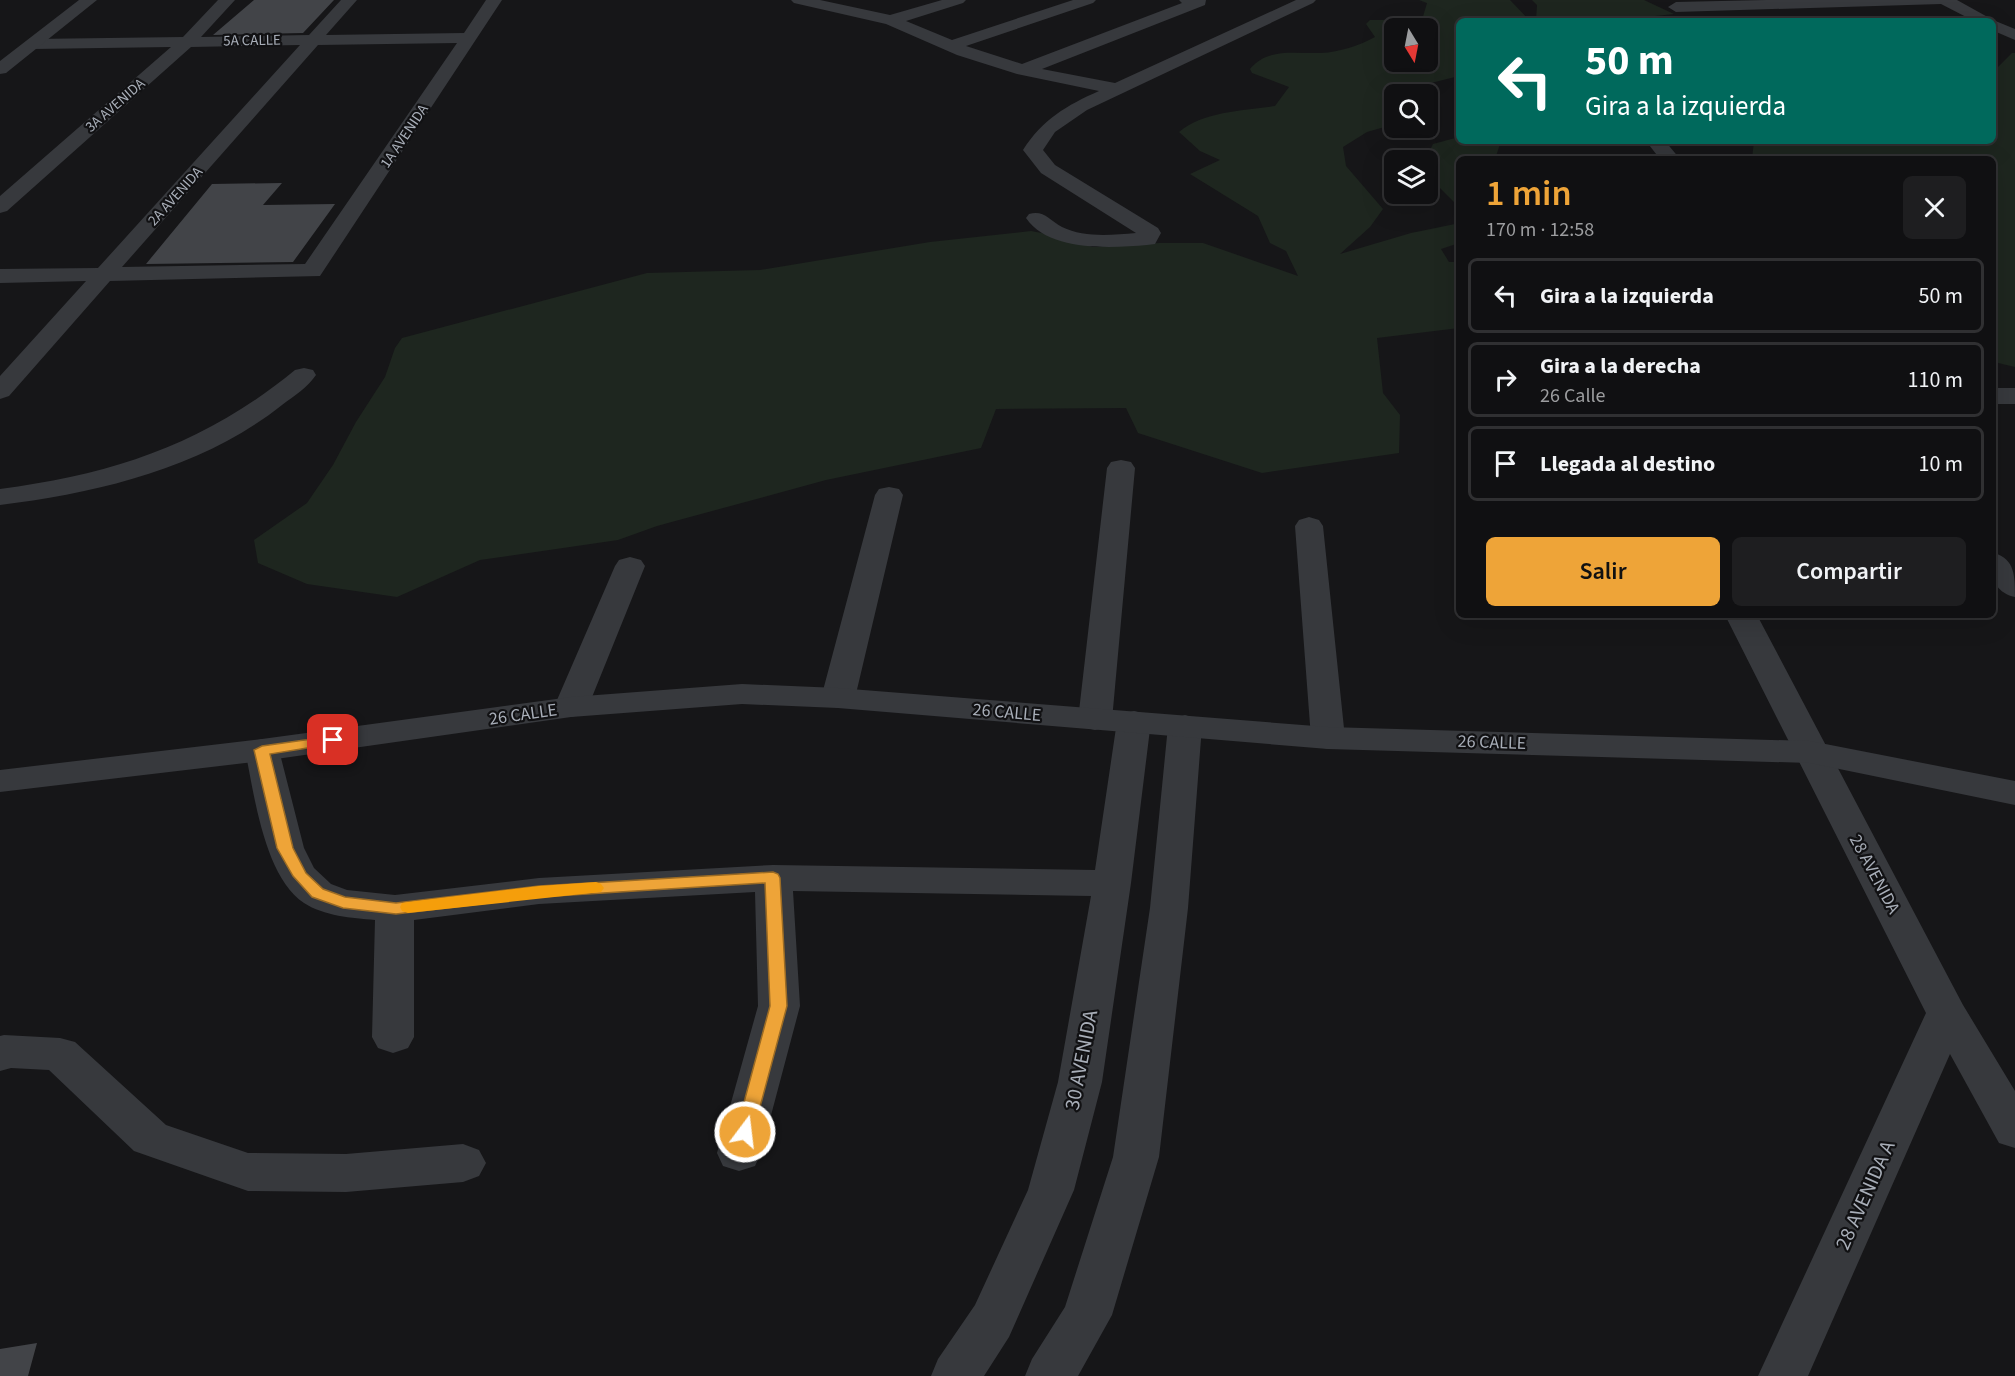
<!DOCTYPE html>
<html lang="es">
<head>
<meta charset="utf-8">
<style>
  :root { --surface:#101012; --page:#1e1e20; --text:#f1f3f6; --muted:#9c9d9f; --line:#303032; --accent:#eea438 }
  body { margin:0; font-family:"Source Sans 3",sans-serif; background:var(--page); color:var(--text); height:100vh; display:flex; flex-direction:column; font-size:22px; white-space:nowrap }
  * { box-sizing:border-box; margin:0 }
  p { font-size:20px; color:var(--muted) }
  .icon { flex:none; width:33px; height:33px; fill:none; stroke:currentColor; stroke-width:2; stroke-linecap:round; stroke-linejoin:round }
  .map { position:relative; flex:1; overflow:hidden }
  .drawer { position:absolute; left:1456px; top:156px; width:540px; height:462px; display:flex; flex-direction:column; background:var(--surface); border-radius:9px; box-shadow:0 6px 24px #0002,0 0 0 2px var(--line) }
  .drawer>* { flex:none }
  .guide { position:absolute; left:1456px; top:18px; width:540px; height:126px; border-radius:9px; box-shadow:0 6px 24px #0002,0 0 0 2px var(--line); background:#00695c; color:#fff; overflow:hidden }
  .needle { width:39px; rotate:170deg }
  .buttons { position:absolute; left:1384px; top:18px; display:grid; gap:12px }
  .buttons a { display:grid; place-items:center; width:54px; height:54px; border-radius:9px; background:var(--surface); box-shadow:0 6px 24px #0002,0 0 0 2px var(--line); font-size:30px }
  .pin { position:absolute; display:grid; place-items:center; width:51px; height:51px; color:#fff; margin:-26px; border-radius:12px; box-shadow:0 3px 9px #0006 }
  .me { position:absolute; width:66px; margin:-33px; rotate:15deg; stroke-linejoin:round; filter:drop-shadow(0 0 4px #0008) }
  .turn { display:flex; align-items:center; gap:21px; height:126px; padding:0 30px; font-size:27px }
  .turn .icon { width:78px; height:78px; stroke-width:2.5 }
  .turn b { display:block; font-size:42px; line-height:51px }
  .round { display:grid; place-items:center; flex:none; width:63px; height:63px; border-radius:9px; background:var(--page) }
  .overview { display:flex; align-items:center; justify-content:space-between; height:102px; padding:0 30px }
  h1 { font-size:36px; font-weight:600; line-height:45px; color:var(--accent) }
  .button { display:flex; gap:12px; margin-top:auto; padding:12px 30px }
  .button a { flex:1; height:69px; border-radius:9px; background:var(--accent); color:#111; font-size:24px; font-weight:600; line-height:69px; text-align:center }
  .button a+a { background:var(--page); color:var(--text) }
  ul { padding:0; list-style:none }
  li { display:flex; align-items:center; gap:18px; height:75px; margin:0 12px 9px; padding:0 18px; border:3px solid var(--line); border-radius:9px }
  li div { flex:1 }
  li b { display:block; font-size:22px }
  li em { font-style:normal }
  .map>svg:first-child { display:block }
  .green { fill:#1e261f; fill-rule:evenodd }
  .building { fill:#424448 }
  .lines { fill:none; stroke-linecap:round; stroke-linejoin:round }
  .minor { fill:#37393d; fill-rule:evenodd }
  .tertiary { fill:#37393d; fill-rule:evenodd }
  .route { fill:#eea438; stroke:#9b6b24; stroke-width:1.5 }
  .slow { fill:#f59e0b }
  .labels { text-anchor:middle; stroke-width:4.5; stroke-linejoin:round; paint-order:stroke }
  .far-street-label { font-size:15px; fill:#a8aeb8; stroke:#111113 }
  .street-label { font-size:18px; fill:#a8aeb8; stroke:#111113 }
  .near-street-label { font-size:21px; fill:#a8aeb8; stroke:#111113 }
</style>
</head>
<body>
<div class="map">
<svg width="2015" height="1376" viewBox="0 0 2015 1376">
  <rect width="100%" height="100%" fill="#161618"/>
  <path class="green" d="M1419 0H1510L1530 21H1460L1459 76 1427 84 1424 94H1395V124L1367 132 1343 147 1346 166 1383 209 1370 227 1340 254 1411 233 1455 224 1459 216V243L1441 249 1449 262H1459V328L1377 338 1383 393 1400 415 1399 453 1262 473 1138 433 1126 408 996 409 981 448 826 480 657 526 618 540 480 560 397 597 307 584 258 563 254 540 307 503 333 465 356 422 385 377 395 348 402 338 647 273 760 270 930 242 1031 231 1068 238 1092 247 1159 243H1203L1298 276 1286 251 1270 243 1258 216 1190 174 1220 160 1200 151 1179 132C1204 111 1243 111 1275 106L1289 87 1252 73 1250 69C1268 47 1295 54 1321 53 1340 52 1358 46 1375 37L1366 24 1370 20H1422L1427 3ZM1395 28H1428V62H1395Z
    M1532 0H1644L1674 14 1655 16 1658 21H1536L1537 5Z
    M2012 53H2015V367L1994 362V159H1752L1754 141H1994V67L1997 68Z
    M1459 137 1460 141H1501L1495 159H1460L1459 207 1433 181 1428 160H1425L1433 144Z"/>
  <path class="building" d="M254 0H334L303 33 213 35Z
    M282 183 263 205 335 204 293 262 146 264 212 184Z
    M37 1343 28 1376H0V1349Z"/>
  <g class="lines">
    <path class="minor" d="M218 0H235L201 37 309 35 341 0H357L326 35 464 33 486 0H502L320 276 110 281 9 396 0 399V376L86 281 0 283V269L98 268 300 45 191 47 7 211 0 213V196L171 47 33 49 25 44 33 39 183 37ZM457 43 305 264 122 267 318 45Z
      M791 0H820L890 15 942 0H966L963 3 906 21 952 40 1073 0H1096L1093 3 966 46 1022 64 1182 3 1179 0H1206L1205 5 1042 69 1115 83 1296 0H1316L1313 3 1087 110 1055 132 1043 150 1055 165 1158 228 1161 233 1155 244 1147 245C1111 248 1049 252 1026 218L1029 214C1044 210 1049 220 1062 227 1084 238 1112 235 1136 233L1041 173 1023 150C1042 120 1067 105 1099 91L1017 74 957 55 886 24 794 3Z
      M1766 0H1957L1993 20 2015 29V40L1994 31V21H1974L1941 4 1676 12 1668 7 1676 2Z
      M1646 141H1665L1680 159H1660Z
      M304 368 313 370 316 375C308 387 294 396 282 405 203 468 98 493 0 505V489C114 474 205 444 295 370Z
      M1994 388H2015V404H1994Z
      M1121 460 1131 462 1135 468 1112 720 1107 727 1095 730 1083 727 1078 720 1107 468 1111 462Z
      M889 487 899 489 903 495 855 698 850 705 838 708 826 705 821 698 875 495 879 489Z
      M1309 517 1319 520 1323 526 1345 738 1340 746 1328 749 1316 746 1311 738 1295 526 1299 520Z
      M1994 553C2015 559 2015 576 2015 597 1991 591 1992 574 1994 553Z
      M630 557 641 560 645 566 588 707 583 714 571 717 559 714 554 707 615 566 619 560Z
      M1725 615H1757L1963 1005 2015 1091V1148L1999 1143 1950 1054 1808 1376H1758L1926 1013Z
      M1134 711 1146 714 1151 721 1131 883 1102 1082 1074 1190 1009 1337 984 1376H931L938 1359 975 1305 1028 1190 1058 1082 1091 896 793 891 800 1006 761 1153 755 1166 739 1171 723 1166 717 1153 758 1006 755 892 539 904 414 920V1037L408 1048 393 1053 378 1048 372 1037 375 920C352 918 324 916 304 903 264 877 254 793 245 750L250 742 262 739 274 742 279 750 304 848 314 868 331 884 347 890 395 895 539 878 773 865 1095 870 1117 721 1122 714Z
      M1185 715 1197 719 1202 726 1188 908 1159 1157 1112 1315 1078 1376H1025L1032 1359 1065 1307 1113 1157 1150 908 1168 726 1173 719Z
      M4 1035 60 1038 75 1042 166 1125 248 1153 346 1154 463 1144 479 1150 486 1163 479 1176 463 1182 346 1192 248 1191 134 1151 49 1070 11 1068 0 1071V1036Z"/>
    <path class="tertiary" d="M79 0H97L6 73 0 74V61Z
      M742 684 838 688 1328 727 1810 741 2015 781V805L1810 763 1328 749 838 708 742 704 571 717 262 761 0 792V770L262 739 571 697Z"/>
  </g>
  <path class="route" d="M333 736 338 737 340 740 338 743 270 754 293 848 306 873 323 889 345 897 396 903 539 886 773 872 778 874 780 878 787 1006 752 1137 745 1139 739 1137 736 1132 770 1006 765 883 539 897 396 914 343 908 312 897 293 876 277 848 254 750 262 746Z"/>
  <path class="slow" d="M596 882 601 884 604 888 601 892 408 913 402 911 400 907 402 903 408 902 539 886Z"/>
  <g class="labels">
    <g class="far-street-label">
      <text transform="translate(252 40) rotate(-1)" y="5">5A CALLE</text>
      <text transform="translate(115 105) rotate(-41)" y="5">3A AVENIDA</text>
      <text transform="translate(404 136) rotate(-56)" y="5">1A AVENIDA</text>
      <text transform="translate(175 196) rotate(-48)" y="5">2A AVENIDA</text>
    </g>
    <g class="street-label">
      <text transform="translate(1007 712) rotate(5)" y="6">26 CALLE</text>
      <text transform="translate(523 714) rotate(-8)" y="6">26 CALLE</text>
      <text transform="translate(1492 742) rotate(2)" y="6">26 CALLE</text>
      <text transform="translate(1875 874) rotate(62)" y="6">28 AVENIDA</text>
    </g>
    <g class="near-street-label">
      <text transform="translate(1081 1060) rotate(-79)" y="7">30 AVENIDA</text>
      <text transform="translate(1865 1195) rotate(-66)" y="7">28 AVENIDA A</text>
    </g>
  </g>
</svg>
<div class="buttons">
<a><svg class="needle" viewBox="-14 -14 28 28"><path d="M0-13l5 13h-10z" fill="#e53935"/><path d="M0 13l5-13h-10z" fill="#9c9d9f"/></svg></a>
<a><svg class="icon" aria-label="search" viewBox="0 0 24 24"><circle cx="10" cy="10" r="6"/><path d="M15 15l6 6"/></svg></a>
<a><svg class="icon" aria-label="layers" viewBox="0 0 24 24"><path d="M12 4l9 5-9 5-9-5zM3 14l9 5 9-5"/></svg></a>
</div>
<div class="pin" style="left:333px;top:740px;background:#d93025"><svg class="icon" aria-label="arrive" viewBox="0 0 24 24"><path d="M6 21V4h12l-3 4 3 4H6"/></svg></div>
<svg class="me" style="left:745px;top:1132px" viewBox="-20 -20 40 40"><circle r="17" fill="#eea438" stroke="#fff" stroke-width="3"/><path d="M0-11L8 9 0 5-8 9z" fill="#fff"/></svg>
<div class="guide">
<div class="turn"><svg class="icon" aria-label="left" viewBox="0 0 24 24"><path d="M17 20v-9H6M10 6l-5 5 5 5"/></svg><div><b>50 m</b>Gira a la izquierda</div></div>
</div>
<section class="drawer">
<div class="overview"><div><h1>1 min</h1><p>170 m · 12:58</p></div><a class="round"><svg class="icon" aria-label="close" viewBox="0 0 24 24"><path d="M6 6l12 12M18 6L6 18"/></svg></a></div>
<ul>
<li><svg class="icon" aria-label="left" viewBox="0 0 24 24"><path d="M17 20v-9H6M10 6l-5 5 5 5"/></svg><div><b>Gira a la izquierda</b></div><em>50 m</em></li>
<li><svg class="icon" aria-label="right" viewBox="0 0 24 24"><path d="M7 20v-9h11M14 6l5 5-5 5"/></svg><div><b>Gira a la derecha</b><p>26 Calle</p></div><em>110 m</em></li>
<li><svg class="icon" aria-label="arrive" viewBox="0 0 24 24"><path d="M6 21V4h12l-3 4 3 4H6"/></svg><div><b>Llegada al destino</b></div><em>10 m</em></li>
</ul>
<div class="button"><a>Salir</a><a>Compartir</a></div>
</section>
</div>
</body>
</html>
